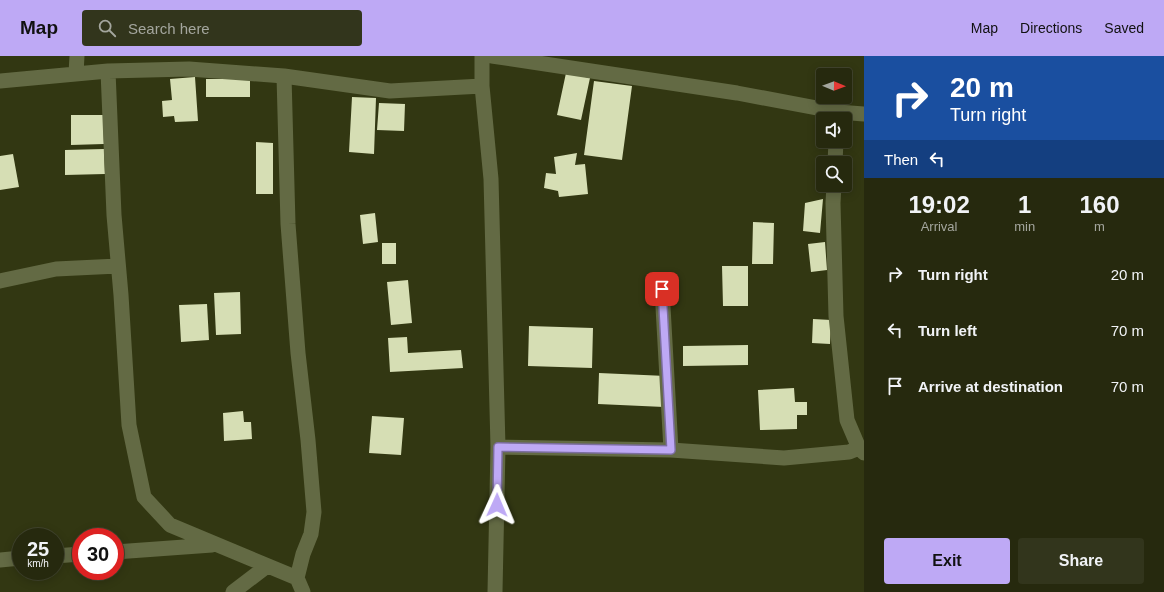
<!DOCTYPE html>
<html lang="en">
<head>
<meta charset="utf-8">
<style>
  :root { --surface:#26290e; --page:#32351c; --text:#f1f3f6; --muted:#a4a69e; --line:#42452e; --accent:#bea9f5 }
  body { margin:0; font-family:Arial,sans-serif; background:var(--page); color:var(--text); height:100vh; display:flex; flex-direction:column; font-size:15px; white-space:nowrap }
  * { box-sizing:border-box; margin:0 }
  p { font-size:13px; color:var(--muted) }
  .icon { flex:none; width:22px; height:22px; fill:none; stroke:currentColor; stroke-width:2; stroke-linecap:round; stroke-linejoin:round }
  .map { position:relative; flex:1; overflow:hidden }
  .drawer { display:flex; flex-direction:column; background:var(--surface); width:300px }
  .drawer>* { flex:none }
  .hud { background:#1a4fa0; color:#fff; overflow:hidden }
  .needle { width:26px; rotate:91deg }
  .tools { position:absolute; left:816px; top:12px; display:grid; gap:8px }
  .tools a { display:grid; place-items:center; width:36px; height:36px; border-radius:4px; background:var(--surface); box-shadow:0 2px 10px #0003,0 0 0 1px var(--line); font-size:20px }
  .speed { position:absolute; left:12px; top:472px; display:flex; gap:8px; font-size:20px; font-weight:700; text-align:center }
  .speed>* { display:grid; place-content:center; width:52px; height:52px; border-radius:50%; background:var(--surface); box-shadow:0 2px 10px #0003,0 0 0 1px var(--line); line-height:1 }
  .speed small { font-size:10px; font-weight:400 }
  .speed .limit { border:6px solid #d22; background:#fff; color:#111 }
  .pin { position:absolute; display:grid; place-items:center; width:34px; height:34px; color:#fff; margin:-17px; border-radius:8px; box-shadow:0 2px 6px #0006 }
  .me { position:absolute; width:44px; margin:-22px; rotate:1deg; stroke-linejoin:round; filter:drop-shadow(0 0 3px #0008) }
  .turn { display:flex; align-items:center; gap:14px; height:84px; padding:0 20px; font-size:18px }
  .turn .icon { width:52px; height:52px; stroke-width:2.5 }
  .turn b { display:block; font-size:28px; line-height:34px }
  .then { display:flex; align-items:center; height:38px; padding:0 20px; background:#0003; gap:8px; font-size:15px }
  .eta { display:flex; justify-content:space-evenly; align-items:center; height:68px; text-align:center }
  .eta b { font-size:24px; font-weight:600; line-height:28px }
  .cta { display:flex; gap:8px; margin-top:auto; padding:8px 20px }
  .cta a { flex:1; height:46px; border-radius:4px; background:var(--accent); color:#111; font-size:16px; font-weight:600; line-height:46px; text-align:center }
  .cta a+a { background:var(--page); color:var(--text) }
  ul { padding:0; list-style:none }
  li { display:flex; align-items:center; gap:12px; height:56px; padding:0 20px }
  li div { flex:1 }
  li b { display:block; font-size:15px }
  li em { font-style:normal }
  header { display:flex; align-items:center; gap:24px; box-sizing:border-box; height:56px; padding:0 20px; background:var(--accent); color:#111 }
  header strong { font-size:19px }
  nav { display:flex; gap:22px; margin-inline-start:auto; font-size:14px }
  .search { width:280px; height:36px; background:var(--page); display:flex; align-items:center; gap:10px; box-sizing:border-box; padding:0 14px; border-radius:4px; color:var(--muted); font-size:15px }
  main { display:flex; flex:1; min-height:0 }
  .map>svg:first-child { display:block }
  .building { fill:#d6deb4 }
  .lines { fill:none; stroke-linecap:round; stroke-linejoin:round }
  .street { stroke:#636a44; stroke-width:15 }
  .route-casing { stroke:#7c6e9f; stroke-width:10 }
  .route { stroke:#bea9f5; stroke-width:7 }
</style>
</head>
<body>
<header>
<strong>Map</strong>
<div class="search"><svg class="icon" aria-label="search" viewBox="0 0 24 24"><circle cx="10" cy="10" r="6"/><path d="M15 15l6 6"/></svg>Search here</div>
<nav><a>Map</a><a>Directions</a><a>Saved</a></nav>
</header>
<main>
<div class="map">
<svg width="864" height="536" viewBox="0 0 864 536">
  <rect width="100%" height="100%" fill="#323712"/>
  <path class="building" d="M566 17 590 22 581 64 557 59Z
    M195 21 198 65 175 66 174 60 163 61 162 45 172 44 170 23Z
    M206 23H250V41H206Z
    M594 25 632 30 622 104 584 99Z
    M352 41 376 42 374 98 349 96Z
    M379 47 405 48 404 75 377 74Z
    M71 59H103L104 88 71 89Z
    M256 86 273 87V138H256Z
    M104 93 105 118 65 119V94Z
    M577 97 575 109 585 108 588 138 559 141 558 135 544 132 546 117 556 118 554 101Z
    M13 98 19 131 0 134V100Z
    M823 143 820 177 803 175 805 147Z
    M375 157 378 186 363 188 360 159Z
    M753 166 774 167 773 208H752Z
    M825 186 827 214 811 216 808 188Z
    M382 187H396V208H382Z
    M722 210H748V250H723Z
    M408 224 412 267 391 269 387 226Z
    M240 236 241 278 216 279 214 237Z
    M207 248 209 284 181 286 179 249Z
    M813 263 831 264 830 288 812 287Z
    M529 270 593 272 592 312 528 310Z
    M407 281 408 297 461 294 463 312 390 316 388 282Z
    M748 289V309L683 310V290Z
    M599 317 666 320 664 351 598 348Z
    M794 332 795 346H807V359H797V373L760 374 758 334Z
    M243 355 244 366H251L252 383 224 385 223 357Z
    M372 360 404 362 401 399 369 397Z"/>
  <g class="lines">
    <path class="street" d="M482 0V30L491 123 498 391 495 536
      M492 0 737 37 838 56 864 58
      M108 15 114 159 121 239 129 369 144 441 170 469 297 522 303 536
      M76 17 77 0
      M284 20 288 168 298 297 308 384 314 456 311 478 303 498 297 522
      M0 25 108 15 189 13 284 20 390 35 482 30
      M835 107 836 85
      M834 129 833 147 836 260 847 364 859 392 864 397
      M0 225 56 213 118 210
      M662 233 671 394
      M498 391 671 394 784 402 849 396 859 392
      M115 496 212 489
      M55 500 81 498
      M0 504 21 502
      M233 536 267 510"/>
  </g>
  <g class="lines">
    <g class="route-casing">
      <path id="route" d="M497 449 498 391 671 394 662 233"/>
    </g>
    <use href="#route" class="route"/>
  </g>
</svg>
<div class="tools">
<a><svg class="needle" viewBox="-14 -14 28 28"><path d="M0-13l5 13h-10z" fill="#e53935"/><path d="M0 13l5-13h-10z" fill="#a4a69e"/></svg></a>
<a><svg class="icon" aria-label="sound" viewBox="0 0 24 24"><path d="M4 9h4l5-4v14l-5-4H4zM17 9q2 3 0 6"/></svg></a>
<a><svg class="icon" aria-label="search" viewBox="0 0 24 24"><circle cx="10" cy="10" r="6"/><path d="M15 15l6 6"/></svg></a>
</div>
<div class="speed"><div>25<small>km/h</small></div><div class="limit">30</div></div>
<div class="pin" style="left:662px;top:233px;background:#d93025"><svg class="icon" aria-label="arrive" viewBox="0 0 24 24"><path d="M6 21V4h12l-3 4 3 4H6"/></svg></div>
<svg class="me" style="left:497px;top:449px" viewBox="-20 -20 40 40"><path d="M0-17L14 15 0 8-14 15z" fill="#bea9f5" stroke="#fff" stroke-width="4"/></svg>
</div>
<section class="drawer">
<div class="hud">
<div class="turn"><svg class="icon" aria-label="right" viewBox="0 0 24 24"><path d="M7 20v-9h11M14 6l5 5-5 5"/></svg><div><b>20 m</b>Turn right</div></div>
<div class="then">Then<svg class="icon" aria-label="left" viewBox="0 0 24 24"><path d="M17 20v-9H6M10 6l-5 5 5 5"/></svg></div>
</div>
<div class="eta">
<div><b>19:02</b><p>Arrival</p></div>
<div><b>1</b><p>min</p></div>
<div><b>160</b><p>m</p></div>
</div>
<ul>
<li><svg class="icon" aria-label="right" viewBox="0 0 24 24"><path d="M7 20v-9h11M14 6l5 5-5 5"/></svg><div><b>Turn right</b></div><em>20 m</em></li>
<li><svg class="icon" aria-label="left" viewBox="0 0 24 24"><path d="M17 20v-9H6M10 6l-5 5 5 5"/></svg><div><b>Turn left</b></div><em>70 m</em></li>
<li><svg class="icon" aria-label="arrive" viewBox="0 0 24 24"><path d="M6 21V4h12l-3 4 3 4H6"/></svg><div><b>Arrive at destination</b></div><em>70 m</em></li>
</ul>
<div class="cta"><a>Exit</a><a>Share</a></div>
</section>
</main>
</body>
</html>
